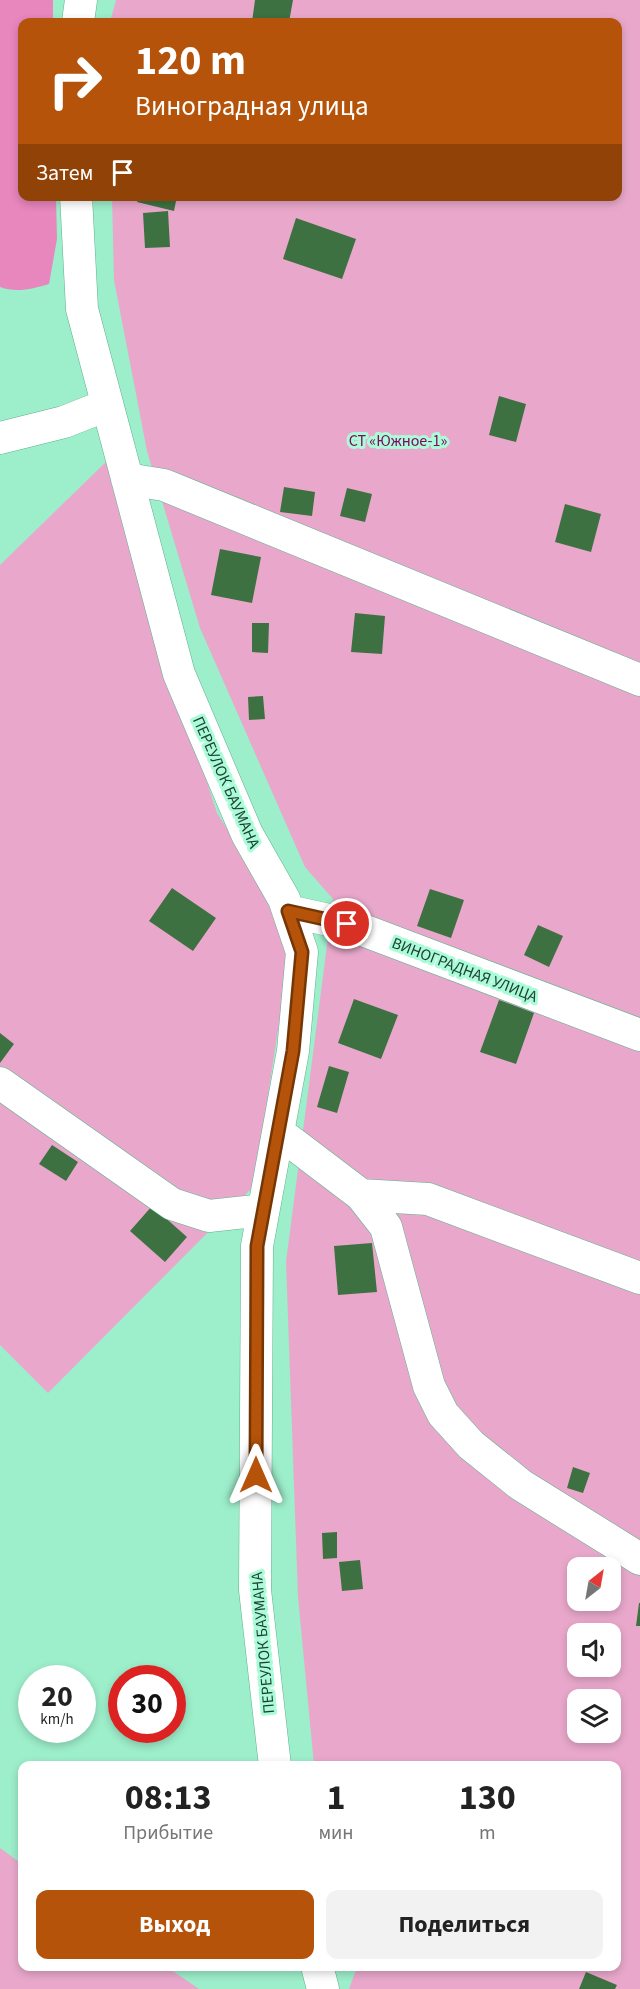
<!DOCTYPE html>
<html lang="ru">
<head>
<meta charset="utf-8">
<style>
  :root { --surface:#fff; --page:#f2f2f2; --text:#222; --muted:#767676; --accent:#b45309 }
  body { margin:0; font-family:"Source Sans 3",sans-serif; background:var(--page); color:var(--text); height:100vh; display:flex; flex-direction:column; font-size:22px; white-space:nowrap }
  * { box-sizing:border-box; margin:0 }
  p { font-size:20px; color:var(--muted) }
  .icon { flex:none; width:33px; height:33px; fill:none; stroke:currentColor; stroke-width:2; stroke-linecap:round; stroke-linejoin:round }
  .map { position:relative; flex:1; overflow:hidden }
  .panel { position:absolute; left:18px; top:1761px; width:603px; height:210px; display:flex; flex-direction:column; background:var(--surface); border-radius:12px; box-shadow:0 3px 9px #0003 }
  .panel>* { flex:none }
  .guide { position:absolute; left:18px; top:18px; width:604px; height:183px; border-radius:12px; box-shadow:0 3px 9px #0003; background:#b45309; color:#fff; overflow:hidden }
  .needle { width:39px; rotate:31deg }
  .buttons { position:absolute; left:567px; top:1557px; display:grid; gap:12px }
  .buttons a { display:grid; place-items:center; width:54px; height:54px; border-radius:12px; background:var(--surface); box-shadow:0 3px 9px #0003; font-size:30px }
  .speed { position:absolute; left:18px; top:1665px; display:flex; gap:12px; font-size:30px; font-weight:700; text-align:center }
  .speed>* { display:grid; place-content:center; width:78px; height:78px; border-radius:50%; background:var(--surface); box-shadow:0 3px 9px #0003; line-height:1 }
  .speed small { font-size:15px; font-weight:400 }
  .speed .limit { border:9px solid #d22; background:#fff; color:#111 }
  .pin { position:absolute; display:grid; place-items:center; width:51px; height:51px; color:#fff; margin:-26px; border:3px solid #fff; border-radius:50%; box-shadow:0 2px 6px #0007 }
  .me { position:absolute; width:66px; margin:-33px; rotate:0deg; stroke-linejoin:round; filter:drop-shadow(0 0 4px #0008) }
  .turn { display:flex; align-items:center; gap:21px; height:126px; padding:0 18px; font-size:27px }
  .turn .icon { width:78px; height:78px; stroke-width:2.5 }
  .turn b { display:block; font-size:42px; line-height:51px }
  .then { display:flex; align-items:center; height:57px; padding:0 18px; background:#0003; gap:12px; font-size:22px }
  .eta { display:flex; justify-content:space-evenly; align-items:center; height:102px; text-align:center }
  .eta b { font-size:36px; font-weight:700; line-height:42px }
  .action { display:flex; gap:12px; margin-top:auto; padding:12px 18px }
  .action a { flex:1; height:69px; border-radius:12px; background:var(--accent); color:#fff; font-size:24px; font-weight:700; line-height:69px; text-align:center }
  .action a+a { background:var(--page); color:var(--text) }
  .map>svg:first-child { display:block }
  .green { fill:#e9a8cb; fill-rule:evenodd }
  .forest { fill:#e886be }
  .building { fill:#3e7141 }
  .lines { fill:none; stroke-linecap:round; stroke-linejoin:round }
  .street-casing { stroke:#60b08f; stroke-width:33 }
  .street { stroke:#fff; stroke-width:32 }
  .route-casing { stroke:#753606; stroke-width:15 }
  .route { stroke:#b45309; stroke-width:10 }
  .labels { text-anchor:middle; stroke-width:6; stroke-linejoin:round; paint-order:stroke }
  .park-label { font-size:16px; fill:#83095e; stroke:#aafbd8 }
  .street-label { font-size:16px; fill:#1d3f31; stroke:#aafbd8 }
</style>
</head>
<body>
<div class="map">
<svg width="640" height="1989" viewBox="0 0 640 1989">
  <rect width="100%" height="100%" fill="#9deecb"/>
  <path class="green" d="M116 0H640V1989H349L357 1967 616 1966V1766L314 1765 298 1597 286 1262 333 899 305 867 200 628 147 451 114 280 112 197 618 196V22H110ZM578 1568H610V1600H578ZM578 1634H610V1666H578ZM578 1700H610V1732H578Z
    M109 459 158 632 217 813 274 903 288 965 254 1186 48 1393 0 1345V565Z
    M0 1848 22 1864V1966L167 1967 199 1989H0Z"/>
  <path class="forest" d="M0 0H53V22H22V196L56 197 57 239 49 284C32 289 17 293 0 287Z"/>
  <path class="building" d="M255 0H293L289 22H252Z
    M139 196H177L174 211 137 202Z
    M168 211 170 247 145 248 143 213Z
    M296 218 356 239 342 279 283 259Z
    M499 396 526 404 516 442 489 435Z
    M284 487 315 492 312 516 280 512Z
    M347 488 372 494 365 522 340 516Z
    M565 504 601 514 591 552 555 542Z
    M220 549 261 557 252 603 211 595Z
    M355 613 385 616 382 654 351 652Z
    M252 623H269L268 653 252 652Z
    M263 696 265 719 249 720 248 697Z
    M172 888 216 918 193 951 149 921Z
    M430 889 464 900 451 938 417 926Z
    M538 925 563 936 549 967 524 955Z
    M354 999 398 1015 381 1059 338 1043Z
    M499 1000 534 1013 516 1064 480 1052Z
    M0 1033 14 1044 0 1063Z
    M329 1066 349 1072 337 1113 317 1107Z
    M52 1145 78 1162 66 1181 39 1164Z
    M152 1206 187 1237 165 1262 130 1231Z
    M372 1243 377 1292 338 1295 334 1246Z
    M573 1467 590 1473 583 1493 567 1488Z
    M337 1532V1558L323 1559 322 1533Z
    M360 1560 363 1589 342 1591 339 1562Z
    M639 1603H640V1626H636Z
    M586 1972 617 1985 615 1989H579Z"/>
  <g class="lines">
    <g class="street-casing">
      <path id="street" d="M78 22 81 0
        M76 196 82 309 179 674 247 834 284 899 302 952 293 1051 257 1246 255 1590 275 1766
        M0 438 64 422 107 405
        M127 479 164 485 640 680
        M288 911 347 924 640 1035
        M0 1083 172 1204 209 1216 263 1210
        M278 1132 361 1195 386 1227 429 1386 443 1414 471 1445 521 1485 640 1559
        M361 1195 428 1199 640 1278
        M317 1966 323 1989"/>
    </g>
    <use href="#street" class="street"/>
  </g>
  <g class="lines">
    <g class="route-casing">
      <path id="route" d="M256 1475 257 1246 293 1051 302 952 288 911 347 924"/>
    </g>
    <use href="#route" class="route"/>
  </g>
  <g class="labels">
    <g class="park-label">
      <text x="398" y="446">СТ «Южное-1»</text>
    </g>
    <g class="street-label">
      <text transform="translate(227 782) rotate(66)" y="6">ПЕРЕУЛОК БАУМАНА</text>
      <text transform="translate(465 969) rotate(21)" y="6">ВИНОГРАДНАЯ УЛИЦА</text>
      <text transform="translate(262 1643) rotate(-95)" y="6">ПЕРЕУЛОК БАУМАНА</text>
    </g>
  </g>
</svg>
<div class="buttons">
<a><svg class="needle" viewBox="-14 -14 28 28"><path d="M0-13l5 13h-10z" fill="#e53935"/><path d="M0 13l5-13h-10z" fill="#767676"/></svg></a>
<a><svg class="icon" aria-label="sound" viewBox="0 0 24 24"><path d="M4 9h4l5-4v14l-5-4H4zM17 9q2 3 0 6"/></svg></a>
<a><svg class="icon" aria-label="layers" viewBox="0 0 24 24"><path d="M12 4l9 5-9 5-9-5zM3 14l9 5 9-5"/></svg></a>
</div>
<div class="speed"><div>20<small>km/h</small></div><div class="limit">30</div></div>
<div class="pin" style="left:347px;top:924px;background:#d93025"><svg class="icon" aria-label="arrive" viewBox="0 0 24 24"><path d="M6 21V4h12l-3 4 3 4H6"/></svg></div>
<svg class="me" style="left:256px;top:1475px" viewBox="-20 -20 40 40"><path d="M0-17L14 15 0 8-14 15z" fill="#b45309" stroke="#fff" stroke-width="4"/></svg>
<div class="guide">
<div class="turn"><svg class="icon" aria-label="right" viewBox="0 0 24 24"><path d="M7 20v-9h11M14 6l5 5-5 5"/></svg><div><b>120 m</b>Виноградная улица</div></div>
<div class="then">Затем<svg class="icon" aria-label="arrive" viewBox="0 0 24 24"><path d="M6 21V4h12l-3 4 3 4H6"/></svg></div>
</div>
<section class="panel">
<div class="eta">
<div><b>08:13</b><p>Прибытие</p></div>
<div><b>1</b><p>мин</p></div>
<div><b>130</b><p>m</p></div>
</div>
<div class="action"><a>Выход</a><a>Поделиться</a></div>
</section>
</div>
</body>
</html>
